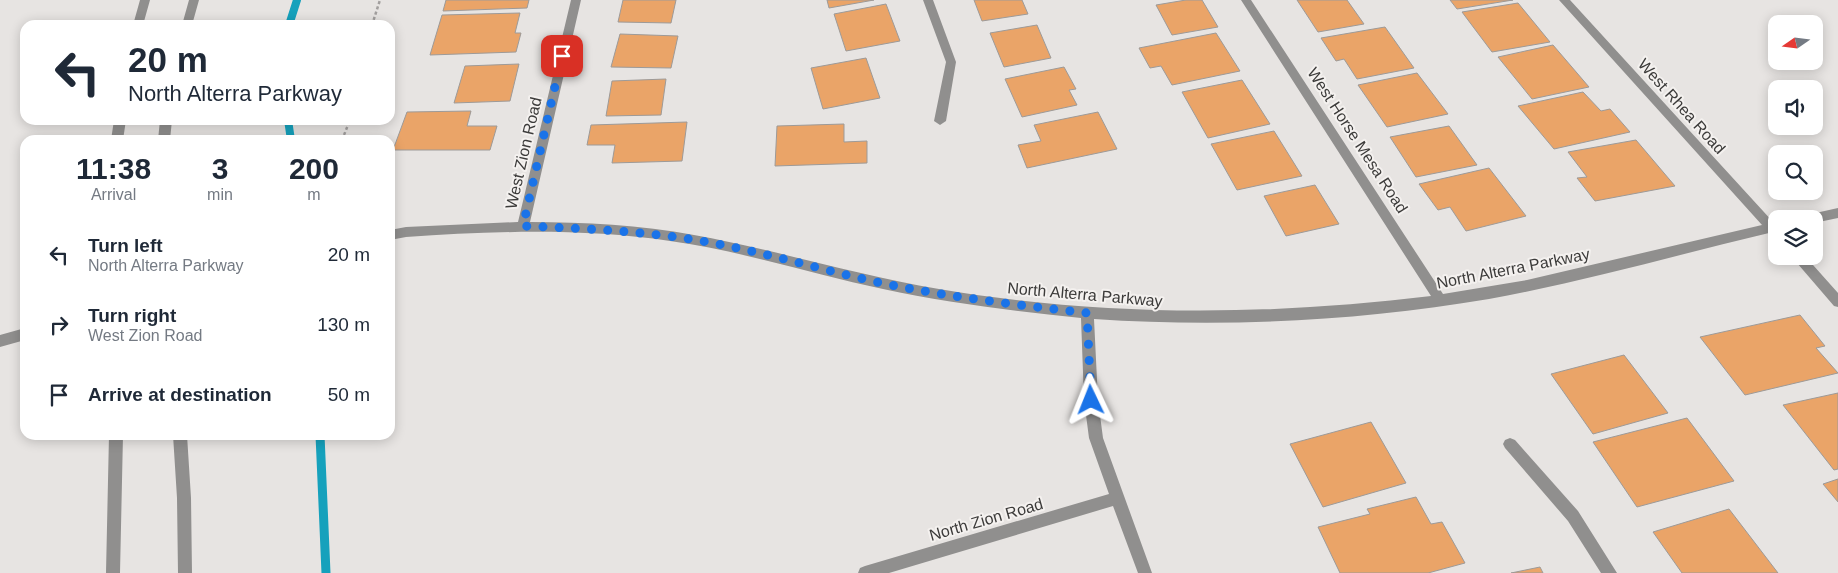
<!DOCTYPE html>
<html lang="en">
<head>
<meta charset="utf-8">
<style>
  :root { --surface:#fff; --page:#f2f2f3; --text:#1f2937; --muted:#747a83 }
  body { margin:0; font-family:Arial,sans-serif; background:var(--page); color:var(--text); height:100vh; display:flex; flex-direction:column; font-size:19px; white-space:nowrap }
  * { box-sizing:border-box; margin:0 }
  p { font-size:16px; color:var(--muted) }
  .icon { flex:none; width:28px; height:28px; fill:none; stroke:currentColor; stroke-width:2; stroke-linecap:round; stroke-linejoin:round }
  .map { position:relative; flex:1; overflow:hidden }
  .sheet { position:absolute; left:20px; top:135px; width:375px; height:305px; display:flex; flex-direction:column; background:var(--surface); border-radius:15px; box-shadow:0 2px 12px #0003 }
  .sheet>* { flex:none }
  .top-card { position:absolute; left:20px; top:20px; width:375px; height:105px; border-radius:15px; box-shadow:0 2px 12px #0003; background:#fff; color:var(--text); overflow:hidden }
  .needle { width:32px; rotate:256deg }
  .tools { position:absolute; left:1768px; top:15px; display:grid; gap:10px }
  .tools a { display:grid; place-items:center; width:55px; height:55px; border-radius:10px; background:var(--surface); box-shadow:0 2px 12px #0003; font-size:25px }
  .pin { position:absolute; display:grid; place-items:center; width:42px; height:42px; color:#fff; margin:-21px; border-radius:10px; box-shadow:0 2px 8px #0006 }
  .me { position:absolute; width:55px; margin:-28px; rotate:358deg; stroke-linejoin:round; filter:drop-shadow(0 0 4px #0008) }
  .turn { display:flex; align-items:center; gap:18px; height:105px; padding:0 25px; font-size:22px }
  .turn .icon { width:65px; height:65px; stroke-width:2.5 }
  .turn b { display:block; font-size:35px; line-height:42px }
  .eta { display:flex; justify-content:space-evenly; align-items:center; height:85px; text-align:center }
  .eta b { font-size:30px; font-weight:700; line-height:35px }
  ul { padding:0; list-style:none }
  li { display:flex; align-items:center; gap:15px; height:70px; padding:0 25px }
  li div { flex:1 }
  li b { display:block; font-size:19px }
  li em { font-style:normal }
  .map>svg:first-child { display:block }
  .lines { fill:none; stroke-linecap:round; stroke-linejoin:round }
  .stream-far1 { stroke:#16a1bc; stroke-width:8 }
  .stream { stroke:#16a1bc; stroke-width:9 }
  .building { fill:#eaa468; stroke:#9d9a98 }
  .path { stroke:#a29f9e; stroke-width:2.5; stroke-dasharray:3 2.5; stroke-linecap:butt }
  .minor { fill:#908f8e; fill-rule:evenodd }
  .route { stroke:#1a73e8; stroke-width:9; stroke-dasharray:0 16.2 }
  .labels { text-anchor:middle; stroke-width:4; stroke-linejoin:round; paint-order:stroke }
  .street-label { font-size:16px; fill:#3c3b3a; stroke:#f4f1ef }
</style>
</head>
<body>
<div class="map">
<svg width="1838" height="573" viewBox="0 0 1838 573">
  <rect width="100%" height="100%" fill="#e7e4e2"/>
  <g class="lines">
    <path class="stream-far1" d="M289 25 297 0
      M288 120 291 140"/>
    <path class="stream" d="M320 435 326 573"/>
  </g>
  <path class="building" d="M446 0H529L527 8 443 11Z
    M623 0H676L671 23 618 22Z
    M827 0H874L829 8Z
    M974 0H1022L1028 14 982 21Z
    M1186 0H1202L1218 27 1172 35 1156 5Z
    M1297 0H1347L1364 24 1318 32Z
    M1450 0H1513L1457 9Z
    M1518 3 1550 42 1492 52 1462 12Z
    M886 4 900 41 846 51 834 14Z
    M520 13 515 33H521L516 52 430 55 442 15Z
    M1037 25 1051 58 1004 67 990 33Z
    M1385 27 1414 68 1357 79 1344 59 1336 61 1321 38Z
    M1216 33 1240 71 1172 85 1161 66 1150 68 1139 48Z
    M620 34 678 36 671 68 611 67Z
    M1553 45 1589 87 1532 99 1498 57Z
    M866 58 880 98 823 109 811 68Z
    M519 64 510 101 454 103 465 66Z
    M1064 67 1076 89 1069 90 1077 105 1022 117 1005 79Z
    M1417 73 1448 114 1387 127 1358 85Z
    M666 79 661 115 606 116 612 81Z
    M1242 80 1270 124 1208 138 1182 92Z
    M1583 92 1601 111 1610 109 1630 132 1554 149 1518 106Z
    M471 111 467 126H497L490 150H393L407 112Z
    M1098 112 1117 149 1027 168 1018 145 1041 141 1034 125Z
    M687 122 682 161 612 163 615 145H587L591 125Z
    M844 124V142L867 141V163L775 166 777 126Z
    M1449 126 1477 165 1416 177 1390 137Z
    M1274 131 1302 176 1237 190 1211 144Z
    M1636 140 1675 186 1595 201 1577 178 1587 177 1568 152Z
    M1489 168 1526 216 1466 231 1450 207 1438 210 1419 184Z
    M1315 185 1339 224 1286 236 1264 196Z
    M1800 315 1825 346 1816 348 1838 373 1745 395 1700 337Z
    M1624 355 1668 413 1593 434 1551 374Z
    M1838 393V469L1834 470 1783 405Z
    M1687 418 1734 481 1637 507 1593 442Z
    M1371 422 1406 483 1323 507 1290 444Z
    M1838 479V502L1823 484Z
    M1416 497 1431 524 1442 522 1465 563 1428 573H1340L1318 527 1370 514 1367 509Z
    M1729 509 1778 573H1682L1653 532Z
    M1540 567 1543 573H1511Z"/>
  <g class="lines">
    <path class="path" d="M372 25 380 0
      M342 140 350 120"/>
    <path class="minor" d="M140 0H150L143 25H133Z
      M189 0H199L192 25H182Z
      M571 0H581L530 222C585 222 640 225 694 235 776 250 856 275 939 289 1104 317 1265 316 1431 296L1241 0H1251L1443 294 1527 280 1762 225 1559 0H1570L1774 223 1776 222V236L1769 233C1676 255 1583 282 1489 299 1359 321 1225 328 1094 319L1098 400 1103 438 1152 573H1138L1113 506 889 573H858L860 568 865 566 1109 494 1089 438 1084 400 1081 318C1014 311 948 303 883 289 812 274 742 251 670 241 582 228 494 231 406 237L390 240V230L406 227 518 222Z
      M923 0H933L956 62 946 121 940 125 934 121 946 62Z
      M114 120H126L123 140H111Z
      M160 120H172L170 140H158Z
      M1838 208V218L1814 223V219H1805L1811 214Z
      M1791 256H1805L1838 293V307L1834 306Z
      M25 328V340L0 347V335Z
      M109 435H123L120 573H106Z
      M173 435H187L191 498 192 573H178L177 498Z
      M1510 438 1515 440 1578 511 1617 573H1601L1568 521 1505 448 1503 444 1505 440Z"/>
  </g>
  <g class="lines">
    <path class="route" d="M562 56 523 226C595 229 667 232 737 248 794 260 850 278 907 288 966 299 1027 306 1087 313L1091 400"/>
  </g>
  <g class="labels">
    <g class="street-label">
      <text transform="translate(1682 106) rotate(48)" y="6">West Rhea Road</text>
      <text transform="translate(1358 140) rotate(57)" y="6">West Horse Mesa Road</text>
      <text transform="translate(523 153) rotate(-77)" y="6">West Zion Road</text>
      <text transform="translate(1513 268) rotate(-11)" y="6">North Alterra Parkway</text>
      <text transform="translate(1085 294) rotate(5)" y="6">North Alterra Parkway</text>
      <text transform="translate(986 519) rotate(-16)" y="6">North Zion Road</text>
    </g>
  </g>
</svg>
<div class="tools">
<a><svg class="needle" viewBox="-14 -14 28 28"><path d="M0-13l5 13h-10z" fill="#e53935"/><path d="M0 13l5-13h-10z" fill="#747a83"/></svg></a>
<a><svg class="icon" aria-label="sound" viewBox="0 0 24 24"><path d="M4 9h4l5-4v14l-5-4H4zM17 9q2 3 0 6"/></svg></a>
<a><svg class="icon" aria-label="search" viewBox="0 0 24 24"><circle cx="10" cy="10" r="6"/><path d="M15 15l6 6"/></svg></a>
<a><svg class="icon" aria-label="layers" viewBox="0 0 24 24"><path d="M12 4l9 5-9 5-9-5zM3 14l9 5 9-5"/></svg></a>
</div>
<div class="pin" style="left:562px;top:56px;background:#d93025"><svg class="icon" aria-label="arrive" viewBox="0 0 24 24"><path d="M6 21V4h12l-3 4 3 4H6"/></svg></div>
<svg class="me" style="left:1091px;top:400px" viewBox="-20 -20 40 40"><path d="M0-17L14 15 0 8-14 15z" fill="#1a73e8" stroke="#fff" stroke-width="4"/></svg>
<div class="top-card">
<div class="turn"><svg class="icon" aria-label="left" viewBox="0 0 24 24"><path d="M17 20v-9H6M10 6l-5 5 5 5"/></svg><div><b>20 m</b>North Alterra Parkway</div></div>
</div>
<section class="sheet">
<div class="eta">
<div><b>11:38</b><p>Arrival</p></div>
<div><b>3</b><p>min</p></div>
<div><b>200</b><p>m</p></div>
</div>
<ul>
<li><svg class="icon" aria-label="left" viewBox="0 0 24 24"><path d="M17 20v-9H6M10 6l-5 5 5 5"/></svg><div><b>Turn left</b><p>North Alterra Parkway</p></div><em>20 m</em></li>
<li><svg class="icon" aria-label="right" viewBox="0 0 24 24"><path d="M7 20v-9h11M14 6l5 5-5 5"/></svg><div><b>Turn right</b><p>West Zion Road</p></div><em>130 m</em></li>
<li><svg class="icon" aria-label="arrive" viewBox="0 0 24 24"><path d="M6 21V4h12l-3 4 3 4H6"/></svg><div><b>Arrive at destination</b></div><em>50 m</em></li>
</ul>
</section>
</div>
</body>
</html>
